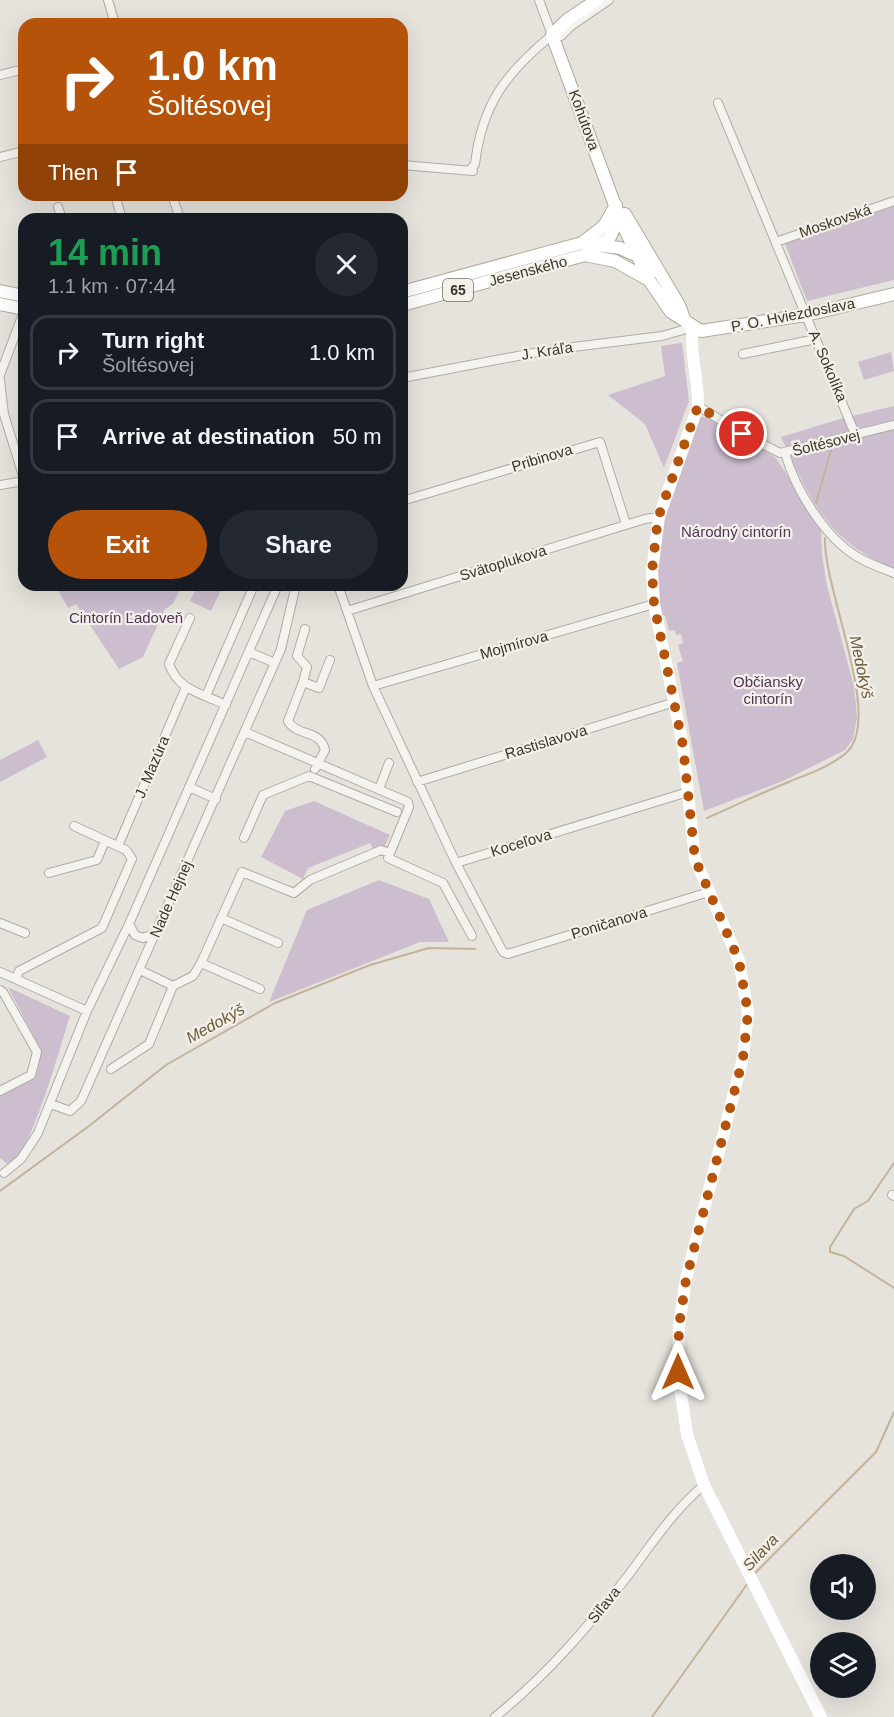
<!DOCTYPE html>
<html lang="en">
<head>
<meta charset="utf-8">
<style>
  :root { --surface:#171b24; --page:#242831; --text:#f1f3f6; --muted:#9ea1a6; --line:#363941; --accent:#b45309 }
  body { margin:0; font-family:Helvetica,sans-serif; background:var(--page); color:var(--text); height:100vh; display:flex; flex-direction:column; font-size:22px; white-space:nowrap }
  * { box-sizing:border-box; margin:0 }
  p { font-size:20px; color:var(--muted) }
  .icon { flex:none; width:33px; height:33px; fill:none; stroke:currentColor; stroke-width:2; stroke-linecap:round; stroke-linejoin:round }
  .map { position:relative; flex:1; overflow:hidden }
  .sheet { position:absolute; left:18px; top:213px; width:390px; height:378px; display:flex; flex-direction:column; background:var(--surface); border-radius:18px; box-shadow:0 6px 24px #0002 }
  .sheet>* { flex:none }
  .banner { position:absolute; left:18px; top:18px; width:390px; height:183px; border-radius:18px; box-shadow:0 6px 24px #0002; background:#b45309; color:#fff; overflow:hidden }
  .buttons { position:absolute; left:810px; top:1554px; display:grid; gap:12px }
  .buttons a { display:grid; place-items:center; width:66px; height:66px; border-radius:50%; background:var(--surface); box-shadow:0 6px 24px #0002; font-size:30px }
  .pin { position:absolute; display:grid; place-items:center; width:51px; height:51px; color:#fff; margin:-26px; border:3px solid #fff; border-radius:50%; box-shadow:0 2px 6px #0007 }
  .me { position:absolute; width:66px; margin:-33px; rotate:0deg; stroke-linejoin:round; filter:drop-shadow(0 0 4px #0008) }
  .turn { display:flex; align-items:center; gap:21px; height:126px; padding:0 30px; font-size:27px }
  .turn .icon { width:78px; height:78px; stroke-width:2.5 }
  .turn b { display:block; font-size:42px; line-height:51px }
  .then { display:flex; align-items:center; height:57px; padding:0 30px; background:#0003; gap:12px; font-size:22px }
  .round { display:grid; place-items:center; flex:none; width:63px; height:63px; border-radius:32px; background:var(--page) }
  .headline { display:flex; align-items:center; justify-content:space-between; height:102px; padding:0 30px }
  h1 { font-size:36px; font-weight:700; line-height:45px; color:#1e9e55 }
  .primary-button { display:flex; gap:12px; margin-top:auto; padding:12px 30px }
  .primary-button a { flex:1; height:69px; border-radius:36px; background:var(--accent); color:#fff; font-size:24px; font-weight:700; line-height:69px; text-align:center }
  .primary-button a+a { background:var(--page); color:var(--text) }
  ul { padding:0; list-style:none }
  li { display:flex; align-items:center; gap:18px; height:75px; margin:0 12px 9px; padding:0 18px; border:3px solid var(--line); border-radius:18px }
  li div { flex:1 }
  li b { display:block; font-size:22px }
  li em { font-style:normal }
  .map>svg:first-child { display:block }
  .green { fill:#ccbecf }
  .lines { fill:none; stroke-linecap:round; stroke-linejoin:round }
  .stream { stroke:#c4b399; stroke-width:2 }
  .street-casing { stroke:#afaca3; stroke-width:10 }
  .primary-casing { stroke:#b1aa9d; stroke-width:14 }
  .street { stroke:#f4f3ef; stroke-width:8 }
  .secondary { stroke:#fff; stroke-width:12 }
  .primary { stroke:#fff; stroke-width:12 }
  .route { stroke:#b45309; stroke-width:10; stroke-dasharray:0 18 }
  .labels { text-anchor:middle; stroke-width:4.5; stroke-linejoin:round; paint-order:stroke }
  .shield { fill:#f4f1ec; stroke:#726e62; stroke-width:1.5 }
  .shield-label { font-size:14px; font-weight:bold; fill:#3b3627 }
  .street-label { font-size:15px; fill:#3b3627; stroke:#f4f1ec }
  .park-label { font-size:15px; fill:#533556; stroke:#f4f1ec }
  .water-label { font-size:16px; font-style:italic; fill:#6d5834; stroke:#f4f1ec }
</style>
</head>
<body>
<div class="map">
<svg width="894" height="1717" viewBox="0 0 894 1717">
  <rect width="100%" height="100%" fill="#e6e3dd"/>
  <path class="green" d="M894 203V280L807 301 784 241Z
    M682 343 689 401 664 468 645 424 608 395 665 376 661 346Z
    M891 352 894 371 864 380 858 362Z
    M894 406V569C827 541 810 500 781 437L840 419Z
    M698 416 713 419 776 458 821 526 822 555 827 586 854 686 857 718 853 739 845 750 783 781 704 811 677 663 683 661 678 645 683 643 681 634 676 635 675 630 669 631 665 616 661 614 655 573 658 538Z
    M55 585H182L173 604 165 609 143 657 119 669 76 604 68 608Z
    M198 585H209L221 590 211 611 190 601Z
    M38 740 47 757 0 782V760Z
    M314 801 390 835 384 847 374 850 370 843 308 868 303 879 261 857 285 811Z
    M379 880 429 899 449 942H420L269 1002 307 910Z
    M8 987 70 1016C61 1043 31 1156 9 1165L0 1158V1095L33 1077 40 1049Z"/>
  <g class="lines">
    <path class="stream" d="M816 503 833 443
      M707 818C735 806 763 792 791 781 808 774 834 765 848 751 882 715 823 589 825 538
      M894 1163 868 1201 854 1209 830 1247V1252L844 1256 894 1288
      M0 1191 89 1126 166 1065 275 1003 370 965 429 948 475 949
      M755 1573 876 1452 894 1412
      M652 1717 748 1583"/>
    <g class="street-casing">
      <path id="street" d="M108 0 115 24
        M539 0 552 35
        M552 35 561 36 571 26 609 0
        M0 75 24 69
        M718 103 855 434
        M0 157 24 151
        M402 165 473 171
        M470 170 475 164C482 104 506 73 552 35
        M115 195 122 219
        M172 195 180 219
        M58 207 62 219
        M776 242 894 201
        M743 354 816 339
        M0 375 24 311
        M402 378 549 350 662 336 693 327
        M0 380 4 414 24 479
        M698 406 743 434 780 453 894 425
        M785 453C795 489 824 536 856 556 867 563 881 568 894 573
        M0 485 24 481
        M402 501 600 442 626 524
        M338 585 373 686 456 863
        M347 611 645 519 659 517
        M190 618 169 664C179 691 201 693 226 705
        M305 629 297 656 307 667 303 682 319 688 330 660
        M249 652 275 663
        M303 682 288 721C297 737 320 729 325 750L315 769
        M373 686 654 604
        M206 696 254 585
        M245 732 408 802 409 807 388 858 443 883 472 936
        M417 782 675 702
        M189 787 216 799
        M379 789 389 763
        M688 792 456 863 503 952 508 954 709 892
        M244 838 263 795 309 776 397 812
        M118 846 186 687
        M49 873 97 860 105 841
        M221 918 278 943
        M0 923 25 933
        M129 924 135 935 143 938 156 933
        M201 963 260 989
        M140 970 173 986
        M0 972 87 1011
        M16 979 19 971 102 928 132 859 126 850 74 826
        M0 990 3 992 37 1052 31 1075 0 1091
        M111 1069 149 1044 173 986 193 976 201 963 242 872 294 893 310 880 381 850 390 853
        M51 1104 70 1111 81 1101 281 649 296 585
        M4 1173 21 1159 38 1133 87 1011 129 924 278 585
        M892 1195 894 1196
        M495 1717C547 1675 589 1626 630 1573 653 1542 674 1510 704 1485"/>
    </g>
    <g class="primary-casing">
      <path id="primary" d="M597 0 567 20 552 35 620 219 649 280 671 312 701 331 806 315 894 294
        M625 214 679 305 685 321
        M582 243 604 226 616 205
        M585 255 615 261 647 279
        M0 291 24 296
        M402 292 582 243 620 248 638 256 658 272
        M0 304 24 309
        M402 305 585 255 610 237 620 216"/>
    </g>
    <use href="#street" class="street"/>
    <path class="secondary" d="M693 327C689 354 699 379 698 406L659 517 652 571 654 604 683 746 695 859 739 961 748 1013 743 1058 686 1279 679 1326 678 1373 687 1434 704 1485 821 1717"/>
    <use href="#primary" class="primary"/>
  </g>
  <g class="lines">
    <path class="route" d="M678 1372 679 1326 686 1280 743 1058 748 1013 739 961 695 859 683 746 654 604 652 571 658 518 698 406 742 434"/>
  </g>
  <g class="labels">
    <rect class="shield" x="443" y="279" width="30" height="22" rx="4.5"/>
    <g class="shield-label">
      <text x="458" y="295">65</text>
    </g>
    <g class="street-label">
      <text transform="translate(584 120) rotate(70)" y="5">Kohútova</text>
      <text transform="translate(835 221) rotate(-19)" y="5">Moskovská</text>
      <text transform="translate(528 271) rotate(-15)" y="5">Jesenského</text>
      <text transform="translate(793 315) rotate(-11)" y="5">P. O. Hviezdoslava</text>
      <text transform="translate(547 351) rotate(-9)" y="5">J. Kráľa</text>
      <text transform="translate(828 366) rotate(67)" y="5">A. Sokolíka</text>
      <text transform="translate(826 443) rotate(-14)" y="5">Šoltésovej</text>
      <text transform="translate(542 458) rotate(-17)" y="5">Pribinova</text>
      <text transform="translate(503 563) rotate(-17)" y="5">Svätoplukova</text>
      <text transform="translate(514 645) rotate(-16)" y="5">Mojmírova</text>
      <text transform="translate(546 742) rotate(-17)" y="5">Rastislavova</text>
      <text transform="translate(152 767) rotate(-67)" y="5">J. Mazúra</text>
      <text transform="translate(521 843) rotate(-17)" y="5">Koceľova</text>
      <text transform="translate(171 899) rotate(-66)" y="5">Nade Hejnej</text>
      <text transform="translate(609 923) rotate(-17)" y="5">Poničanova</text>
      <text transform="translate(604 1605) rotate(-51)" y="5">Siľava</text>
    </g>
    <g class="park-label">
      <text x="736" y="537">Národný cintorín</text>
      <text x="126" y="623">Cintorín Ľadoveň</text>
      <text x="768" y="687">Občiansky<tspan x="768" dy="17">cintorín</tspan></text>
    </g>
    <g class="water-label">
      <text transform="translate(862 667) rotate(78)" y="6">Medokýš</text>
      <text transform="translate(215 1023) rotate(-29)" y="6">Medokýš</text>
      <text transform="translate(760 1552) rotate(-47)" y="6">Silava</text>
    </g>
  </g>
</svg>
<div class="buttons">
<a><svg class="icon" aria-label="sound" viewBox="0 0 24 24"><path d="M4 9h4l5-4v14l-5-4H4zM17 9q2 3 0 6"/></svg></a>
<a><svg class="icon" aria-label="layers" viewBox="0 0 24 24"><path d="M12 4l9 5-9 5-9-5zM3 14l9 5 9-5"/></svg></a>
</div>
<div class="pin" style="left:742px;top:434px;background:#d93025"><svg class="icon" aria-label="arrive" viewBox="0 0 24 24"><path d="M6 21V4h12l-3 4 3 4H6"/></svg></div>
<svg class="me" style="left:678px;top:1372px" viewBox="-20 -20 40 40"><path d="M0-17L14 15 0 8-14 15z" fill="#b45309" stroke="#fff" stroke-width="4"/></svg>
<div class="banner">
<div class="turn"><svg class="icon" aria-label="right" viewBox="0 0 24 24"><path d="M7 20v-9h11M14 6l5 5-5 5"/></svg><div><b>1.0 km</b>Šoltésovej</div></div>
<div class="then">Then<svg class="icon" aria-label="arrive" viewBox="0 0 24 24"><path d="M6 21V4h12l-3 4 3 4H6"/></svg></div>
</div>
<section class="sheet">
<div class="headline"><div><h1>14 min</h1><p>1.1 km · 07:44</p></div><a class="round"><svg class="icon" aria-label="close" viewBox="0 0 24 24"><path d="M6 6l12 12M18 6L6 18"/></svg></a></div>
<ul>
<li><svg class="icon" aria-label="right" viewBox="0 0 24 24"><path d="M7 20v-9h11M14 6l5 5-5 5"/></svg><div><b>Turn right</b><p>Šoltésovej</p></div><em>1.0 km</em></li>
<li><svg class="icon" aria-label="arrive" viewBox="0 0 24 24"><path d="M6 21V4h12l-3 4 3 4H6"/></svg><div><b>Arrive at destination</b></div><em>50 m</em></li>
</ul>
<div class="primary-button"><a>Exit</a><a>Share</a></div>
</section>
</div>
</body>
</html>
